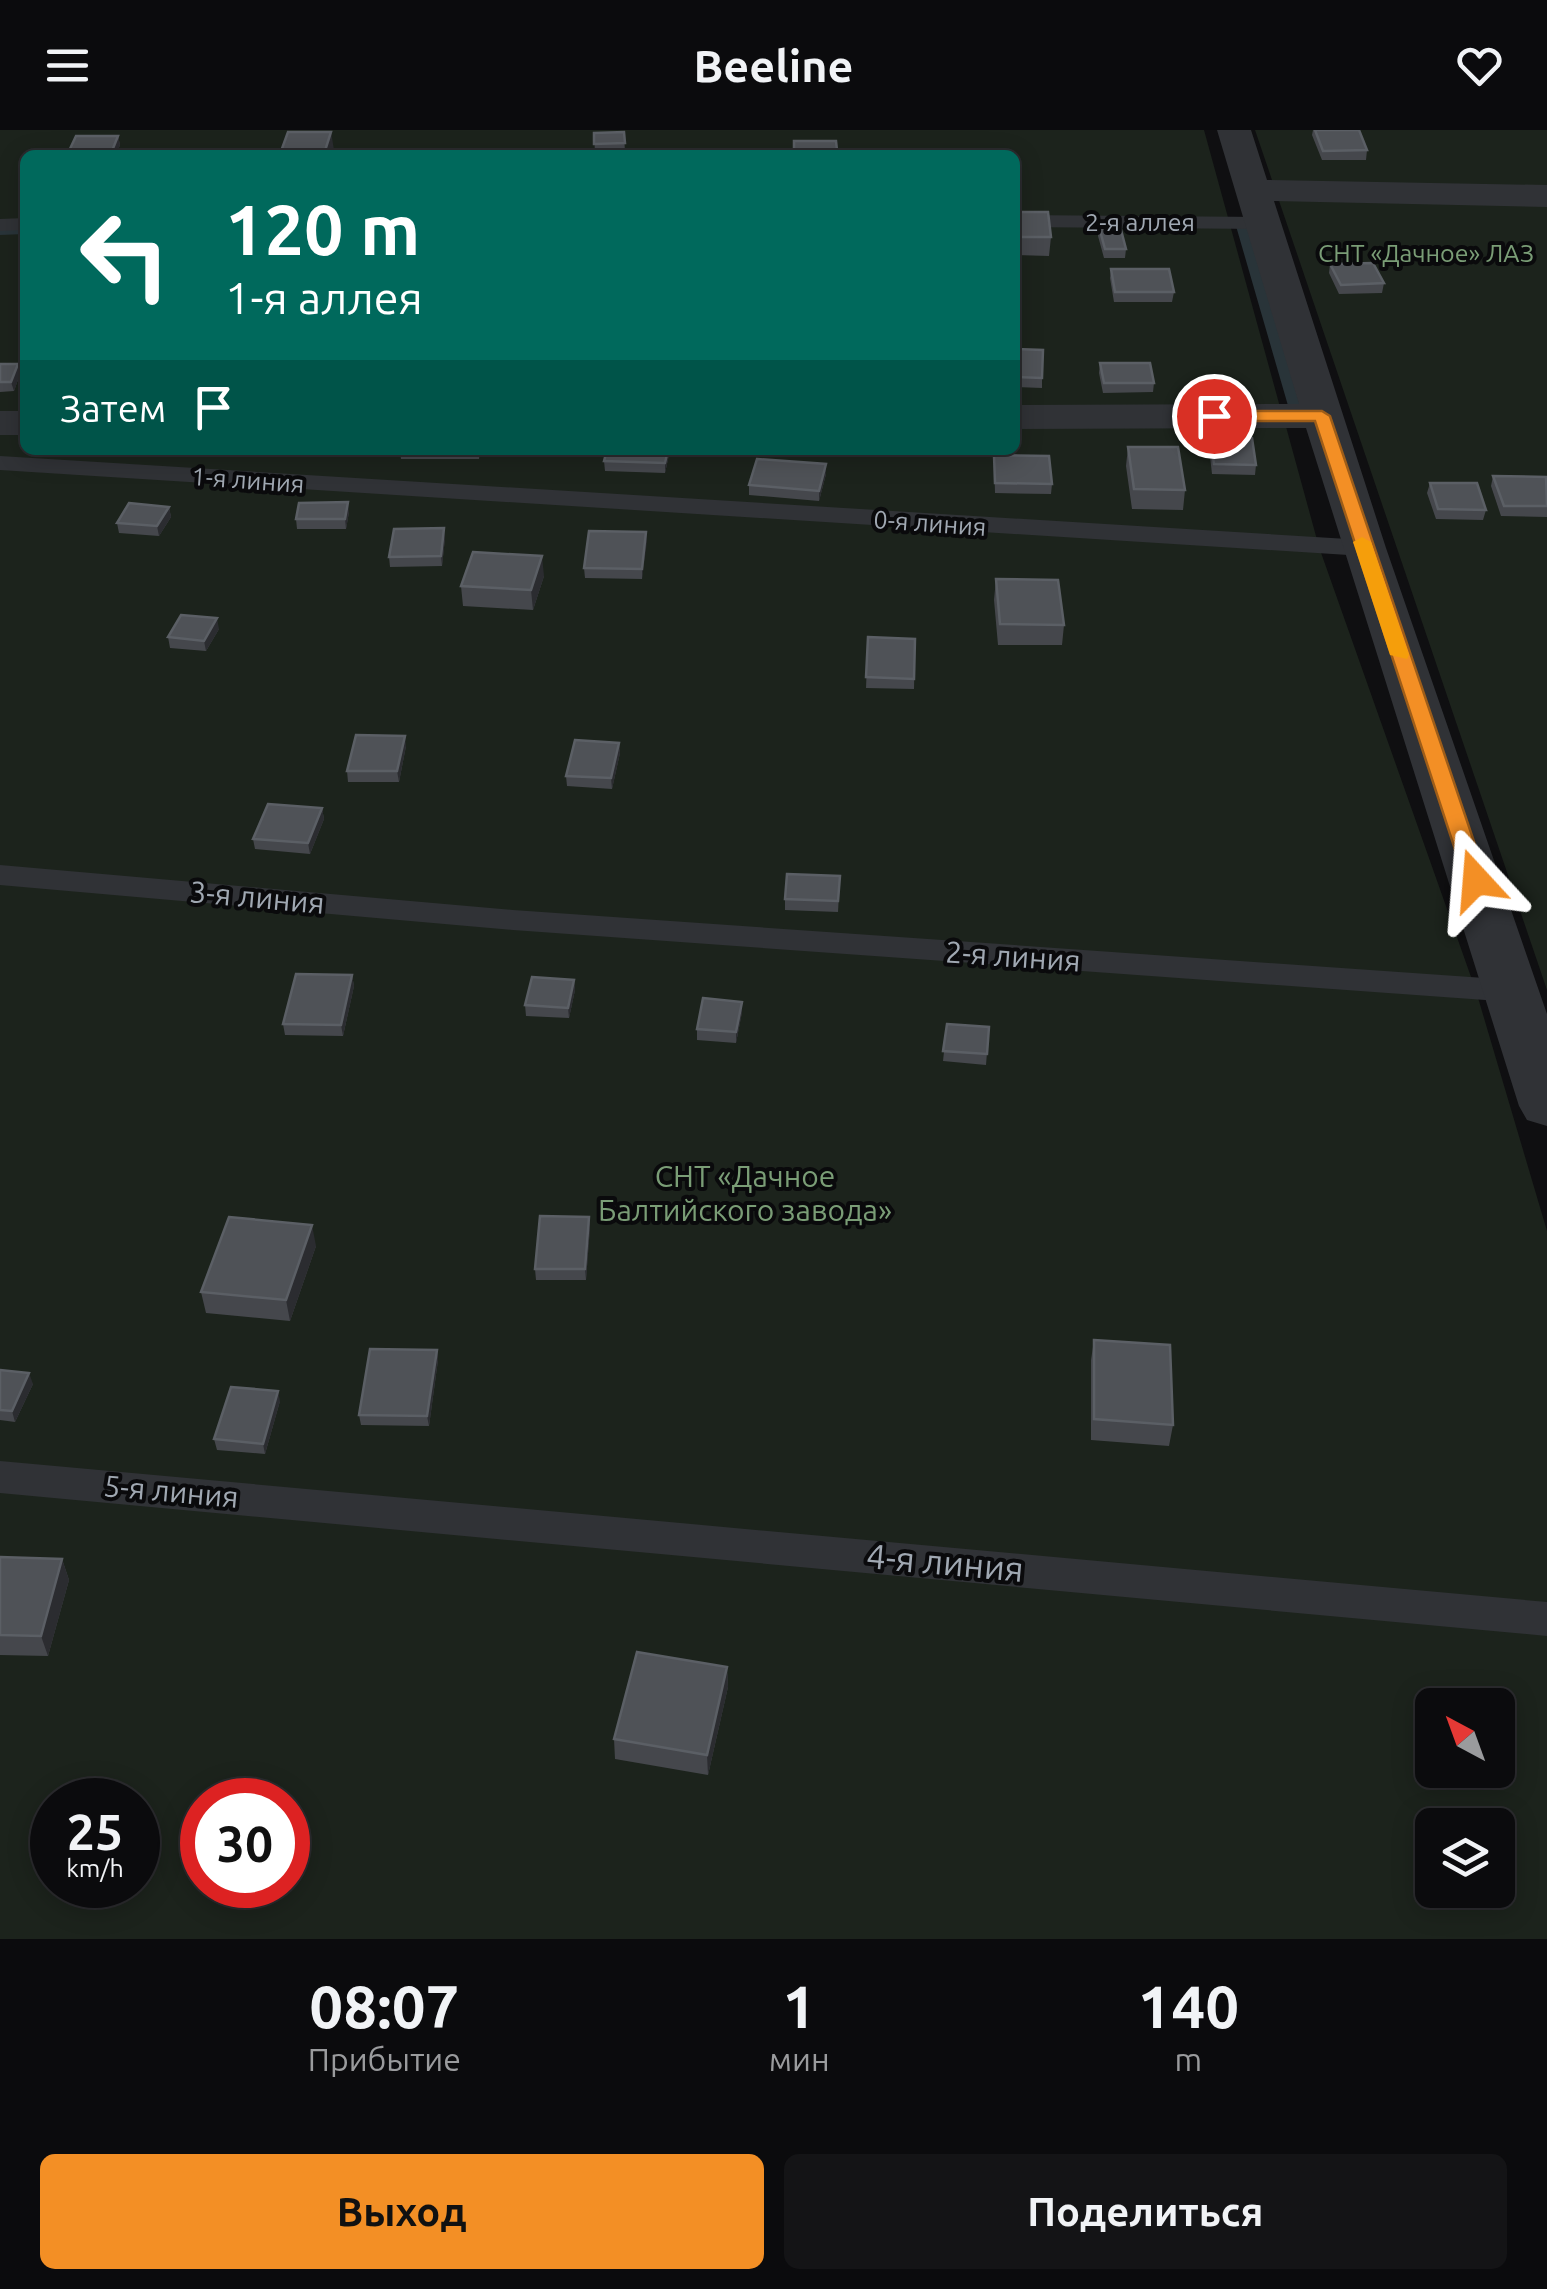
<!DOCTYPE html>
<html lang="ru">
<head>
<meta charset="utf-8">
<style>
  :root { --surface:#0b0b0d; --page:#141416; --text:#f1f3f6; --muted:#9a9b9d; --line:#2b2b2e; --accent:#f38f25 }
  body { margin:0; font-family:Ubuntu,sans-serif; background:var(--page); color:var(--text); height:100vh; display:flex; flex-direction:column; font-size:38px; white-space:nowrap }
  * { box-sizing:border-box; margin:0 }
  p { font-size:32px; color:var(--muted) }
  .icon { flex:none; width:55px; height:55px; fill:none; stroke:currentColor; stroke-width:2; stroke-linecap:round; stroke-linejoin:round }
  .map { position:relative; height:1809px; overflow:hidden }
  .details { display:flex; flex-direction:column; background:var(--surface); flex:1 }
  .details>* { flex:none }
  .banner { position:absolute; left:20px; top:20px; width:1000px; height:305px; border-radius:15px; box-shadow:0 5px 25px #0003,0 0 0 2px var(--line); background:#00695c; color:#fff; overflow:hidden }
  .needle { width:65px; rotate:319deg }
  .fabs { position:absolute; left:1415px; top:1558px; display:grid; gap:20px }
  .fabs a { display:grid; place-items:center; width:100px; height:100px; border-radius:15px; background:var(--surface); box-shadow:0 5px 25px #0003,0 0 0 2px var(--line); font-size:50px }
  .speed { position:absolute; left:30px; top:1648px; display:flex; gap:20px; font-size:50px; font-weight:700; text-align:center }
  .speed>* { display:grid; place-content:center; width:130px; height:130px; border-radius:50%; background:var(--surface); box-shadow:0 5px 25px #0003,0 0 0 2px var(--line); line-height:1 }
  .speed small { font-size:25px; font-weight:400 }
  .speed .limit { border:15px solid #d22; background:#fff; color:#111 }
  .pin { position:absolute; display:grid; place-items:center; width:85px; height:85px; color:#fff; margin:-42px; border:5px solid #fff; border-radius:50%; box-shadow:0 2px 10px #0007 }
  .me { position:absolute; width:110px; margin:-55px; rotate:341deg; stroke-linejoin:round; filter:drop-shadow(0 0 8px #0008) }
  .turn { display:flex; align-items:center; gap:35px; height:210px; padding:0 40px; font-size:45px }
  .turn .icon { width:130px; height:130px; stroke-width:2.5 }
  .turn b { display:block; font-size:70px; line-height:85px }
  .then { display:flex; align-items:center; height:95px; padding:0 40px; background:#0003; gap:20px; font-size:38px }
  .eta { display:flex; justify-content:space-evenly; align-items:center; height:170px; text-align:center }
  .eta b { font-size:60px; font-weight:700; line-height:70px }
  .button { display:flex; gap:20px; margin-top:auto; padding:20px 40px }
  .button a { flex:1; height:115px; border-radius:15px; background:var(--accent); color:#111; font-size:40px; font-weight:700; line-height:115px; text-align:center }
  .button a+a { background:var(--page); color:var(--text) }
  header { display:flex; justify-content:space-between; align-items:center; height:130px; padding:0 40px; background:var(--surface); font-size:45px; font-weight:700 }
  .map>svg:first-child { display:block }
  .green { fill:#1c231c; fill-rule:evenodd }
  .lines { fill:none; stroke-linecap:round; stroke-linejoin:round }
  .stream { fill:#293439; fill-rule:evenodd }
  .lane { fill:#303236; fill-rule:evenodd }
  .street { fill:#303236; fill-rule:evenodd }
  .wall { fill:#45474c }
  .shaded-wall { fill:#2b2c30 }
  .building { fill:#4f5257; stroke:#5b5f65; stroke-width:2.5 }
  .route { fill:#f38f25; stroke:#9e5d18; stroke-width:2.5 }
  .slow { fill:#f59e0b }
  .labels { text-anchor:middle; stroke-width:8; stroke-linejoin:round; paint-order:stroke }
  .far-street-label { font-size:25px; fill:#a0a8b2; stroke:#0a0a0c }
  .far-park-label { font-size:25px; fill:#7a9d76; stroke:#0a0a0c }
  .street-label { font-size:30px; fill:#a0a8b2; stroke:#0a0a0c }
  .park-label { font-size:30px; fill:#7a9d76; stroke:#0a0a0c }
  .near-street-label { font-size:35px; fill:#a0a8b2; stroke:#0a0a0c }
</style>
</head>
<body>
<header><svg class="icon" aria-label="menu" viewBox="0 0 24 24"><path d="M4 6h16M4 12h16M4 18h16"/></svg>Beeline<svg class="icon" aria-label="heart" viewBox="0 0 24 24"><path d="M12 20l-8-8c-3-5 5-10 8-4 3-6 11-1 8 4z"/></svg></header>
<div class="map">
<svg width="1547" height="1809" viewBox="0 0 1547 1809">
  <rect width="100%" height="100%" fill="#0f0f11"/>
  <path class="green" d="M0 0H1204L1280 277 1015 279V25H25V286H0Z
    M1255 0H1547V860Z
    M1285 293 1319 417 1476 861 1547 1101V1809H0V301H25V320H1015V295ZM1432 1575H1498V1640H1432ZM52 1670H138V1755H52ZM202 1670H288V1755H202ZM1432 1695H1498V1760H1432Z"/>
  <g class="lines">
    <path class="stream" d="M1242 93 1248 96 1301 279 1300 282 1295 283 1289 279 1236 96Z
      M25 98V104L0 105V99Z"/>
    <path class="lane" d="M1015 85 1264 87 1275 93 1264 99 1015 97Z
      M25 88V100L0 101V89Z
      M0 326 1364 410 1377 418 1364 426 0 340Z
      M0 735 513 780 1513 850 1524 853 1529 861 1524 869 1513 872 513 800 0 755Z
      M0 1331 1547 1472V1506L0 1363Z"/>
    <path class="street" d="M1217 0H1251L1267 50 1547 55V77L1274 71 1386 418 1547 884V996L1527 990 1519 976 1306 298 1015 299V275L1299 274Z
      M0 281H25V305H0Z"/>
  </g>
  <path class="wall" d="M1313 0H1359L1367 20 1366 30H1322L1312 5Z
    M624 2 625 23H595L594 3Z
    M118 6 120 15 116 25H70L69 21Z
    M794 11H836L837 25H794Z
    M1015 82 1051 107 1049 126 1015 125Z
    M1099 97 1126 119 1125 128H1104L1098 106Z
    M1330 134 1384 153 1382 163 1339 164 1329 143Z
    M1111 139 1174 162 1172 172H1114L1110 148Z
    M1015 219 1042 248V258L1015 257Z
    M1100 233 1154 253 1153 262 1103 263 1099 243Z
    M0 234H18L20 244 14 261 0 262Z
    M1210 307 1256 335 1255 345 1212 344 1209 317Z
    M1128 317 1185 360 1183 380 1132 379 1126 336Z
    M400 320H480L479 329H401Z
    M607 320H670L665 343 605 341 604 331Z
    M994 325 1052 354 1051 364 995 363Z
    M826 344 819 371 749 365V355Z
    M1493 346 1547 349V387L1501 386 1491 356Z
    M1430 353 1486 380 1483 390 1436 389 1427 363Z
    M169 377 171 387 159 406 119 403 117 393Z
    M349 382 346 399H297L296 389Z
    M646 402 642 449 585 448 584 438Z
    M445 408 442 436 390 437 389 427Z
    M544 446 533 480 463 476 461 456Z
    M996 449 1064 495 1062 515H998L994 470Z
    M219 499 206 521 170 518 168 507Z
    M868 507 915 509 914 559 866 558Z
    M619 613 620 623 612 659 567 656 566 646Z
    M406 616 399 652H348L347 641Z
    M322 678 324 689 310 724 255 719 253 709Z
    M840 746 838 782 785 780V769Z
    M352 845 354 856 343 906 285 905 283 894Z
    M574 850 575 860 569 888 526 886 525 875Z
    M742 882 736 913 697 910V899Z
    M947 894 989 897 986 935 943 931Z
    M589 1087 590 1097 586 1150H536L535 1139Z
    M316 1116 290 1191 206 1183 201 1162Z
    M1094 1210 1173 1295 1169 1316 1091 1310V1230Z
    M437 1220 438 1230 429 1296 361 1295 359 1285Z
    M0 1240 33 1254 15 1292 0 1290Z
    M280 1271 265 1324 217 1320 214 1309Z
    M0 1427 62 1429 69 1450 48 1526 0 1525Z
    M727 1537 728 1557 708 1645 615 1629 614 1609Z"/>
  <path class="shaded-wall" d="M331 2 334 20 332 25H324Z
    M118 6 120 15 116 25H113L112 21Z
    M18 234 20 244 14 261 11 252Z
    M668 320H670L665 343V333Z
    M826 334V344L819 371V361Z
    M348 372 349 382 346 399 345 389Z
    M169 377 171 387 159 406 157 396Z
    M444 398 445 408 442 436 441 426Z
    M646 402 647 412 642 449V439Z
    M542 426 544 446 533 480 531 460Z
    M217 488 219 499 206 521 204 511Z
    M405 606 406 616 399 652 397 641Z
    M619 613 620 623 612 659 611 648Z
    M322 678 324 689 310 724 308 713Z
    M352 845 354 856 343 906 341 895Z
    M574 850 575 860 569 888 568 878Z
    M742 872V882L736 913V902Z
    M589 1087 590 1097 586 1150 585 1139Z
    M312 1095 316 1116 290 1191 286 1170Z
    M437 1220 438 1230 429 1296 427 1286Z
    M29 1243 33 1254 15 1292 12 1281Z
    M278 1261 280 1271 265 1324 263 1314Z
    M62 1429 69 1450 48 1526 41 1506Z
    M727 1537 728 1557 708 1645 707 1625Z"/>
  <path class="building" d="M1315 0H1359L1367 20 1323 21Z
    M288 2H331L324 24H280Z
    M624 2 625 13 594 14V3Z
    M76 6H118L112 21H69Z
    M794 11H836L837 20 794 21Z
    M1015 82H1048L1051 107H1015Z
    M1120 96 1126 119H1105L1099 97Z
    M1373 133 1384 153 1341 155 1330 134Z
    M1111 139H1169L1174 162H1115Z
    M1015 219 1043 220 1042 248 1015 247Z
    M1100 233H1150L1154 253H1104Z
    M0 234H18L11 252H0Z
    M1210 307 1252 308 1256 335 1214 334Z
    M1128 317H1178L1185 360 1134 359Z
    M607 320H668L665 333 604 331Z
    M994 325 1049 326 1052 354 995 353Z
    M757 329 826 334 819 361 749 355Z
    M1493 346 1546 347 1547 376H1504Z
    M1430 353H1477L1486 380 1438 379Z
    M348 372 345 389H296L299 373Z
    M129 373 169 377 157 396 117 393Z
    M444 398 441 426 389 427 394 399Z
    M589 401 646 402 642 439 584 438Z
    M473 422 542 426 531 460 461 456Z
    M996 449 1058 450 1064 495 1000 494Z
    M181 485 217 488 204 511 168 507Z
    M868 507 915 509 914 549 866 547Z
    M356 605 405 606 397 641H347Z
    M575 610 619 613 611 648 566 646Z
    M268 674 322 678 308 713 253 709Z
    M787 744 840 746 838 771 785 769Z
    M296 844 352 845 341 895 283 894Z
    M532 847 574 850 568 878 525 875Z
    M703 868 742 872 736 902 697 899Z
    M947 894 989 897 987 924 943 921Z
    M540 1086 589 1087 585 1139H535Z
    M229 1087 312 1095 286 1170 201 1162Z
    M1094 1210 1170 1215 1173 1295 1094 1289Z
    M370 1219 437 1220 427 1286 359 1285Z
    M0 1240 29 1243 12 1281 0 1280Z
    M231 1257 278 1261 263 1314 214 1309Z
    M0 1427 62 1429 41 1506 0 1505Z
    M637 1522 727 1537 707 1625 614 1609Z"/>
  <path class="route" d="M1322 281 1330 286 1487 750 1484 755H1468L1465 750 1315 291H1214L1206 286 1214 281Z"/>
  <path class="slow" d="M1362 407 1371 412 1409 525 1407 529 1390 525 1353 412Z"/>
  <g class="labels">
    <g class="far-street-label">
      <text x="1140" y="101">2-я аллея</text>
      <text transform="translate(248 350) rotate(4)" y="9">1-я линия</text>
      <text transform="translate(930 393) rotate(4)" y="9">0-я линия</text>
    </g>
    <g class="far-park-label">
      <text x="1426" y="132">СНТ «Дачное» ЛАЗ</text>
    </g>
    <g class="street-label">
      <text transform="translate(257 768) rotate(5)" y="10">3-я линия</text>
      <text transform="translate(1013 827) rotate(4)" y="10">2-я линия</text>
      <text transform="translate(171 1362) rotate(5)" y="10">5-я линия</text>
    </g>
    <g class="park-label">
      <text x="745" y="1057">СНТ «Дачное<tspan x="745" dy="34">Балтийского завода»</tspan></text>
    </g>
    <g class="near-street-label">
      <text transform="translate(945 1433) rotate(5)" y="12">4-я линия</text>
    </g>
  </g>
</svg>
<div class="fabs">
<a><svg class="needle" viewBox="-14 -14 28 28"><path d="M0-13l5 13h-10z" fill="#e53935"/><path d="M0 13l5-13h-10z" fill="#9a9b9d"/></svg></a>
<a><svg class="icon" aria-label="layers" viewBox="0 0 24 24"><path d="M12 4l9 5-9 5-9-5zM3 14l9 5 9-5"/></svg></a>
</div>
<div class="speed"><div>25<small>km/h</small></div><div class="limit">30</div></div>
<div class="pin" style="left:1214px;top:286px;background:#d93025"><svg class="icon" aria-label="arrive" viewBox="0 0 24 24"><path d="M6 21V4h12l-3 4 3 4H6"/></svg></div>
<svg class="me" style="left:1476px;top:750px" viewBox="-20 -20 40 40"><path d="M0-17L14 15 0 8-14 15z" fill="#f38f25" stroke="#fff" stroke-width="4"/></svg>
<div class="banner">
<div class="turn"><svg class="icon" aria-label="left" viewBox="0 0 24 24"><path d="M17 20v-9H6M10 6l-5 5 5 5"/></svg><div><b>120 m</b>1-я аллея</div></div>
<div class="then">Затем<svg class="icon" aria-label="arrive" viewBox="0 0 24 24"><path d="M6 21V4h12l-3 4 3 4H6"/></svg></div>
</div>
</div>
<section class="details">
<div class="eta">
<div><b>08:07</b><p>Прибытие</p></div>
<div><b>1</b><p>мин</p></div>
<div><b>140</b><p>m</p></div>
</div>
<div class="button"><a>Выход</a><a>Поделиться</a></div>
</section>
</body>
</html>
